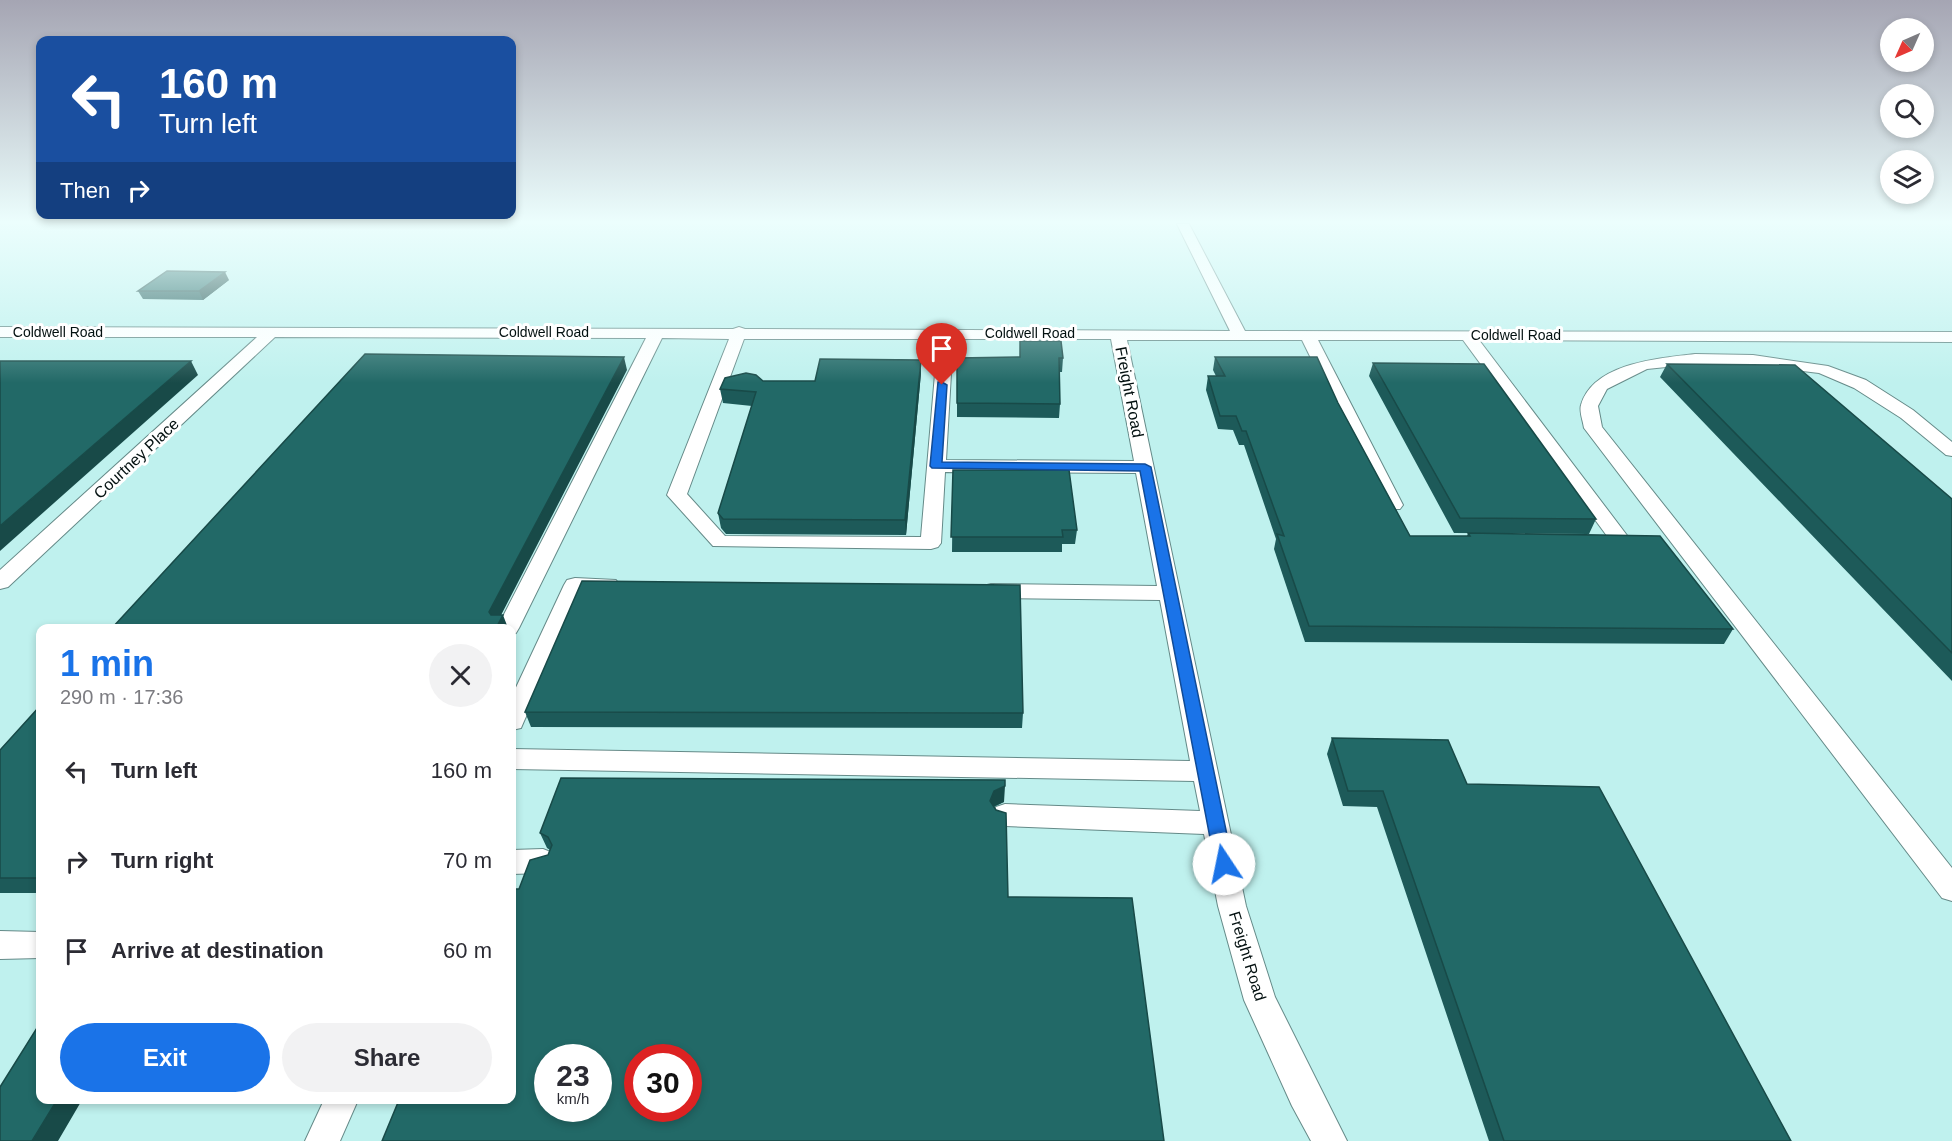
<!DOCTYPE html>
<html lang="en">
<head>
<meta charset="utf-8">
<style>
  :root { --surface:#fff; --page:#f2f2f3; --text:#2b2b33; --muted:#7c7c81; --accent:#1a73e8 }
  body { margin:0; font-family:Arial,sans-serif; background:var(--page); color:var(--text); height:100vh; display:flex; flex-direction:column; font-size:22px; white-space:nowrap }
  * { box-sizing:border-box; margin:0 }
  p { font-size:20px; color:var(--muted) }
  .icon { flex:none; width:33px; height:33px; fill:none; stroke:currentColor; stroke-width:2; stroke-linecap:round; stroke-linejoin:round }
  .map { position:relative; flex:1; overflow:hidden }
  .side { position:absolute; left:36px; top:624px; width:480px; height:480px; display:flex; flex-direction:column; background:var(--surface); border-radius:12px; box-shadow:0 3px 9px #0003 }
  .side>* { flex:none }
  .top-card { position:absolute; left:36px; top:36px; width:480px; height:183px; border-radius:12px; box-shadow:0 3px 9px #0003; background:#1a4fa0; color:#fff; overflow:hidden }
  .needle { width:39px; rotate:225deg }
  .controls { position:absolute; left:1880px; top:18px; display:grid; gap:12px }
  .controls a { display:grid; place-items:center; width:54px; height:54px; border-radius:50%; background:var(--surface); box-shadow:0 3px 9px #0003; font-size:30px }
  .speed { position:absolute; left:534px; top:1044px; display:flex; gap:12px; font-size:30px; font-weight:700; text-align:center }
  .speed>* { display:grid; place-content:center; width:78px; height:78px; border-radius:50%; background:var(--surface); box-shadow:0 3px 9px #0003; line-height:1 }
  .speed small { font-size:15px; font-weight:400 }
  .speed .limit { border:9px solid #d22; background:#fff; color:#111 }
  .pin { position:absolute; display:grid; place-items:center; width:51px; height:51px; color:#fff; margin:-62px -26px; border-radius:50% 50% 50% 0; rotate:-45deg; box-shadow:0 0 6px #0007 }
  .pin .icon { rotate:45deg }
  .me { position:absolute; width:66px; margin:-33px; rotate:349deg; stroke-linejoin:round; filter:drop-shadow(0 0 4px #0008) }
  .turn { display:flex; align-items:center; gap:21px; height:126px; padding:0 24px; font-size:27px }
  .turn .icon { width:78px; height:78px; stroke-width:2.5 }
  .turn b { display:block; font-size:42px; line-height:51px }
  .then { display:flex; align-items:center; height:57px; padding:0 24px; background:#0003; gap:12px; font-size:22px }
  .round { display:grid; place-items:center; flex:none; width:63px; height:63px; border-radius:32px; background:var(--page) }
  .summary { display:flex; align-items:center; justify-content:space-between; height:102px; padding:0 24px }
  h1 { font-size:36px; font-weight:700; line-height:45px; color:var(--accent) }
  .action { display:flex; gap:12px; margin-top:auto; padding:12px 24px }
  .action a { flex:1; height:69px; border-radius:36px; background:var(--accent); color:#fff; font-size:24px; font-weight:700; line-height:69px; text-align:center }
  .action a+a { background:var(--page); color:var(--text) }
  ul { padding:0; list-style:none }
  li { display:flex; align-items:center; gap:18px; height:90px; padding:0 24px }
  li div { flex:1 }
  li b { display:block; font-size:22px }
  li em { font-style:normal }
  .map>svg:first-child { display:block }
  .built { fill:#bff1ee; fill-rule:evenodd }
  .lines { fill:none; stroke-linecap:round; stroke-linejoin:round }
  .minor-casing { stroke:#658a88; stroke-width:2 }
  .minor { fill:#fff; fill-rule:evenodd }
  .wall { fill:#1d5a59 }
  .shaded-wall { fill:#184a48 }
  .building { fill:#226967; stroke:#184a48; stroke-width:1.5; fill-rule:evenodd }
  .route { fill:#1a73e8; stroke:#114b97; stroke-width:1.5 }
  .labels { text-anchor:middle; stroke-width:6; stroke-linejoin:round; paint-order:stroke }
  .far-street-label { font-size:14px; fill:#031010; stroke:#fff }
  .street-label { font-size:16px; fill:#031010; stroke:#fff }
</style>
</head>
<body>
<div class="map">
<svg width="1952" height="1141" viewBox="0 0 1952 1141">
  <rect width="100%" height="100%" fill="#d4fcfa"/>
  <path class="built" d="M0 224H1952V1141H0ZM40 628H512V1100H40ZM548 1058H598V1108H548ZM638 1058H688V1108H638Z"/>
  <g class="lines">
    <g class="minor-casing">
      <path id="minor" d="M1177 224H1189L1245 331 1952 332V342L1479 340 1629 538 1632 542 1629 546 1622 548 1596 546 1593 542 1596 538 1607 536 1463 340H1318L1403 505 1400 509H1386L1383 505 1302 340H1127L1246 906 1275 997 1347 1141H1311L1292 1106 1244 1000 1218 906 1204 834 1005 826 996 823 992 815 996 807 1005 804 1200 811 1194 781 512 769V749L1190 761 1160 600 991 598 983 596 980 591 983 586 991 584 1157 586 1136 473 945 472 941 543 938 547 931 549 713 546 667 495 729 339 662 338 519 628 516 633 512 635V628H497L646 338 275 337 8 587 0 589V570L257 337H0V327L733 329 739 327 745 329 1230 331ZM744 339H938L921 537 725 536 687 494ZM953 339H1111L1134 461 946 460Z
        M1695 354 1753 355 1828 366 1866 380 1913 410 1952 442V456L1946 455 1901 418 1854 388 1819 373 1753 365 1695 364 1647 369 1607 389 1598 406 1602 427 1952 868V901L1942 898 1584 428C1583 421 1579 411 1581 405 1593 363 1660 358 1695 354Z
        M575 578 616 580 619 585 616 590 583 592 524 721 521 728 512 730V696L564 585 567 580Z
        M543 849 553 853 557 861 553 869 543 873 512 874V850Z
        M0 931 40 932V958L0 959Z
        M324 1100H358L340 1141H305Z"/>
    </g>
    <use href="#minor" class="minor"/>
  </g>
  <path class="wall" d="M229 280 203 300 143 299 138 291Z
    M1215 357 1338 403 1410 536H1467L1468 533 1733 629 1724 644 1305 642 1274 549 1276 539 1244 445H1239L1233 430 1218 429 1206 390 1208 376H1216L1213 370Z
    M957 358H1063L1062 372H1059L1060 404 1059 418 957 417Z
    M1373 363 1596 519 1589 534 1454 533 1369 376Z
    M1667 364 1952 499V681L1660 377Z
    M921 373 906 535 726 534 721 528 718 513 752 406 723 403 720 389 763 381H815Z
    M953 470 1077 530 1075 544H1062V552H952Z
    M40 706V893H0V750Z
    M525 712 1023 713 1022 728 531 727Z
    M1332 738 1467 784 1791 1141H1489L1377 807 1343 806 1327 754Z
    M1004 802 994 807 1008 897 1164 1141 519 889 548 855 550 850 547 848 540 833Z"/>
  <path class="shaded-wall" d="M225 272 229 280 203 300 199 291Z
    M624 357 627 370 495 627 489 612Z
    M921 360V373L906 535 905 520Z
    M191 361 198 375 0 551V526Z
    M503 615 508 628H496Z
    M1005 786 1004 802 994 806 990 816V801L994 791Z
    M57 1100H82L58 1141H32Z"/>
  <path class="building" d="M167 271 225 272 199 291H138Z
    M1020 341H1061L1063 358H1059L1060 404 957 403V358L1020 357Z
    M365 354 624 357 489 612 491 615H503L496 628H112Z
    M1215 357H1317L1338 403 1410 536H1470L1468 533 1660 536 1733 629 1309 626 1277 534 1284 536 1246 431H1242L1236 416H1220L1208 376H1225Z
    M820 359 921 360 905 520 723 519 718 513 756 392 720 389 725 378 746 373 756 375 763 381H815Z
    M0 361H191L0 526Z
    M1373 363 1484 364 1596 519 1460 518Z
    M1667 364 1795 365 1952 499V653Z
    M953 470H1069L1077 530H1062L1063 537H951Z
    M582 581 1020 585 1023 713 525 712Z
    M40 706V878H0V750Z
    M1332 738 1448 740 1467 784 1599 787 1791 1141H1504L1383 791H1348Z
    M561 778 1005 780V786L994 791 990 801 996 810 1006 813 1008 897 1132 898 1164 1141H382L399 1100H512V889H519L530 860 548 855 552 845 548 837 540 833ZM548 1058H598V1108H548ZM638 1058H688V1108H638Z
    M40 1023V1100H57L32 1141H0V1087Z"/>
  <linearGradient id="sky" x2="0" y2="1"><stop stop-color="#a5a5b3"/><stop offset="0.58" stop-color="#ecfefd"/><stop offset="1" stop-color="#ecfefd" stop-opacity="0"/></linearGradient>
  <rect width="1952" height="383" fill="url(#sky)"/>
  <path class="route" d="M938 382H942L947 385 942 462 1145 464 1151 467 1233 864 1230 870 1224 872 1217 870 1215 864 1140 471 932 468 930 466Z"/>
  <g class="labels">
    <g class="far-street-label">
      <text x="58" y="337">Coldwell Road</text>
      <text x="544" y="337">Coldwell Road</text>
      <text x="1030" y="338">Coldwell Road</text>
      <text x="1516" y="340">Coldwell Road</text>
    </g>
    <g class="street-label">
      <text transform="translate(1130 392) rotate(79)" y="6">Freight Road</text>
      <text transform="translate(136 458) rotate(-43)" y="6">Courtney Place</text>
      <text transform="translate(1248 956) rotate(73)" y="6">Freight Road</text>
    </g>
  </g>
</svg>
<div class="controls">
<a><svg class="needle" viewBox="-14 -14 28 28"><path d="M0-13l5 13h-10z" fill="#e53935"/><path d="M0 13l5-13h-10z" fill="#7c7c81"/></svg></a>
<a><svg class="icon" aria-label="search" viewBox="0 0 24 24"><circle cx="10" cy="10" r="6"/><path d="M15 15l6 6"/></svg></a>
<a><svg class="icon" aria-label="layers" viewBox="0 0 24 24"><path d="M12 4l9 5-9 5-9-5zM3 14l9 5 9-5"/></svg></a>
</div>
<div class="speed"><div>23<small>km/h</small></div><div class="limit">30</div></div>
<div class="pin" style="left:942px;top:385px;background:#d93025"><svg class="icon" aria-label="arrive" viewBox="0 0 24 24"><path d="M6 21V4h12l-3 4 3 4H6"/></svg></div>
<svg class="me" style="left:1224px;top:864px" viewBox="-20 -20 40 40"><circle r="19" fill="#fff"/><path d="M0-13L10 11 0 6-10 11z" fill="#1a73e8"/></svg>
<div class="top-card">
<div class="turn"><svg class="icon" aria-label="left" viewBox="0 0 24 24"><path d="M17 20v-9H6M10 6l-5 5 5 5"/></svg><div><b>160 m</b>Turn left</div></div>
<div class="then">Then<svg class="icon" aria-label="right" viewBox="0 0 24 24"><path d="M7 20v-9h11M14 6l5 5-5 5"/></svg></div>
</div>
<section class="side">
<div class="summary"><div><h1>1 min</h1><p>290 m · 17:36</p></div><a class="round"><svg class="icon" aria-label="close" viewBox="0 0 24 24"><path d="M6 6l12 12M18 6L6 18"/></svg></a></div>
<ul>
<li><svg class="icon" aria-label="left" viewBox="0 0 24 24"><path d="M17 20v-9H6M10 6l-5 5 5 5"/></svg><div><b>Turn left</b></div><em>160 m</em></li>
<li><svg class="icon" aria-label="right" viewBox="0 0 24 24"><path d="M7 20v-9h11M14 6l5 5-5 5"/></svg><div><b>Turn right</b></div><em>70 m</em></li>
<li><svg class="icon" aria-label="arrive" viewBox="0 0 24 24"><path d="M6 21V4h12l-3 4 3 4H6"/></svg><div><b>Arrive at destination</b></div><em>60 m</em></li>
</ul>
<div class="action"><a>Exit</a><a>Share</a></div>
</section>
</div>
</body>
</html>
